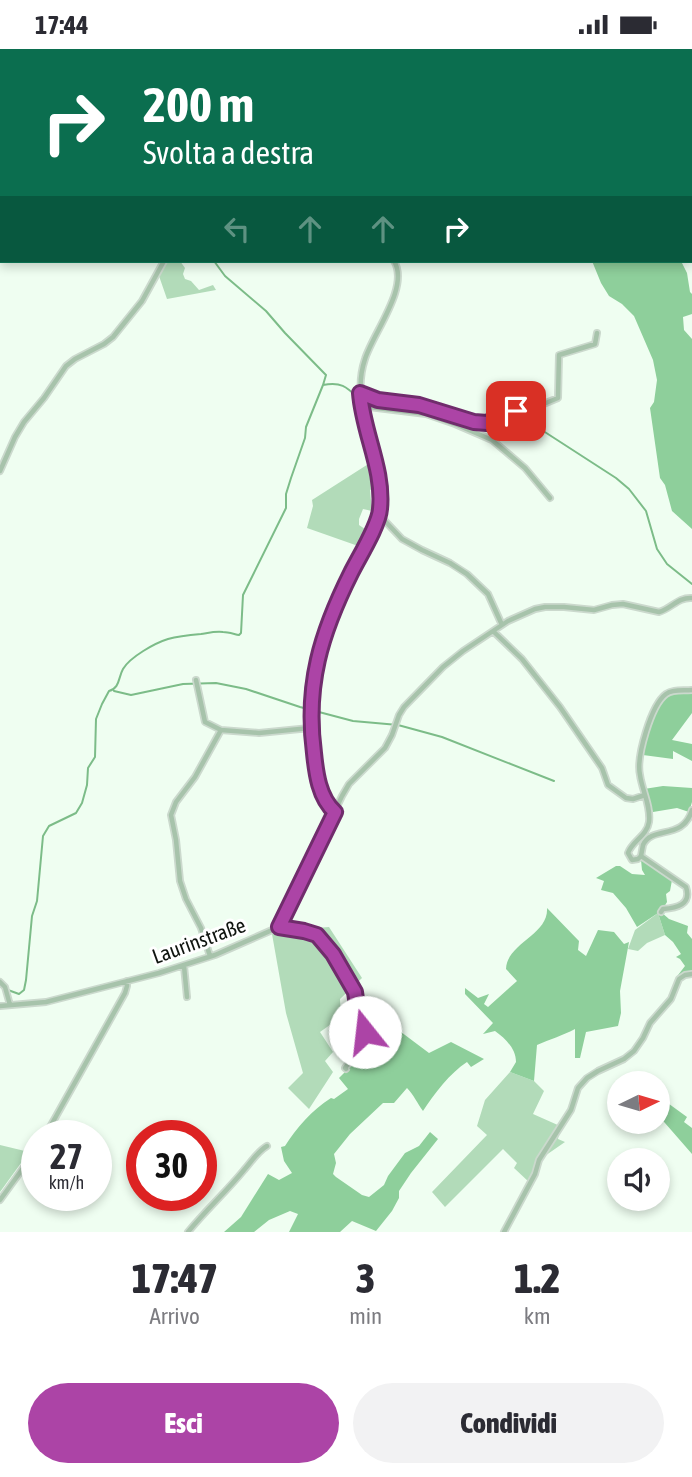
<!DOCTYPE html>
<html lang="it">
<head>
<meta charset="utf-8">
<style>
  :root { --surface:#fff; --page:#f2f2f3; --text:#2b2b33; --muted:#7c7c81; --accent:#ac44a6 }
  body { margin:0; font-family:"Asap Condensed",sans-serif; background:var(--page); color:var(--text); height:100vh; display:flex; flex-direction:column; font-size:26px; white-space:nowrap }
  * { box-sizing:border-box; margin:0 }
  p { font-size:23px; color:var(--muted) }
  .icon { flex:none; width:38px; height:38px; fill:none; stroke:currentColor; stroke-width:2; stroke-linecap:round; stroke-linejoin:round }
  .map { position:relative; height:1183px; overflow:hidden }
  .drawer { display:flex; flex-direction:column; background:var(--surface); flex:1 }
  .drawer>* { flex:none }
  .banner { position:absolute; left:0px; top:0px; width:693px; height:214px; box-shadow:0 4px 10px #0003; background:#0b6e4f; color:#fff; overflow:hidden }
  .needle { width:46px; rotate:85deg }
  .buttons { position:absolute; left:607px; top:1022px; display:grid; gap:14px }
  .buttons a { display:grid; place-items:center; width:63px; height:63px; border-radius:50%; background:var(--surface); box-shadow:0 4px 10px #0003; font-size:35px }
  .speed { position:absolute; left:21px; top:1071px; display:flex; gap:14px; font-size:35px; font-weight:700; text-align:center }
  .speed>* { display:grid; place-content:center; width:91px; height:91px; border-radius:50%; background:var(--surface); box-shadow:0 4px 10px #0003; line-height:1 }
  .speed small { font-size:18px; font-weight:400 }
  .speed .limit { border:10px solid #d22; background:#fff; color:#111 }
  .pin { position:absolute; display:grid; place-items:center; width:60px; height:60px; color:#fff; margin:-30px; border-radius:14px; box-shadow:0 4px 10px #0006 }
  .me { position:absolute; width:77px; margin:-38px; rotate:344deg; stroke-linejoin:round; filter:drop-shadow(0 0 5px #0008) }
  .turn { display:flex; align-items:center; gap:24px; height:147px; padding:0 28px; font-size:32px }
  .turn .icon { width:91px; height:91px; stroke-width:2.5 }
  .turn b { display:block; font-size:49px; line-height:60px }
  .lanes { display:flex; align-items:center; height:66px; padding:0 28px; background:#0003; justify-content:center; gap:35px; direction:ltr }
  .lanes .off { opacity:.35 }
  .eta { display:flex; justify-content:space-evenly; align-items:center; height:119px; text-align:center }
  .eta b { font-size:42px; font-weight:800; line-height:49px }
  .action { display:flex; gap:14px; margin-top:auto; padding:14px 28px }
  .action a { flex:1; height:80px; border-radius:42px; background:var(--accent); color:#fff; font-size:28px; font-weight:800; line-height:80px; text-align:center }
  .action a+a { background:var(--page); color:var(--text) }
  .status { display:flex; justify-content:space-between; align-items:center; height:49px; padding:0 35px; background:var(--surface); direction:ltr }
  .status svg { height:19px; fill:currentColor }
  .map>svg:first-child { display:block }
  .green { fill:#b2dbb9 }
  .forest { fill:#8ecf9b }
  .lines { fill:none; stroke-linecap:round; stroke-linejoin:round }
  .stream { stroke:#7cbc88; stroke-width:2 }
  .street-casing { stroke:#cbd9cd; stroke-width:8 }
  .street { stroke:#a7c3ab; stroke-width:4.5 }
  .route-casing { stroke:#702c6c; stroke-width:18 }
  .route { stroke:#ac44a6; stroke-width:12 }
  .labels { text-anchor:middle; stroke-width:6; stroke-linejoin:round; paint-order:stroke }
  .street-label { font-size:21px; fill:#0f140f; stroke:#fff }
</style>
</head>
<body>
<div class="status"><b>17:44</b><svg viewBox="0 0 49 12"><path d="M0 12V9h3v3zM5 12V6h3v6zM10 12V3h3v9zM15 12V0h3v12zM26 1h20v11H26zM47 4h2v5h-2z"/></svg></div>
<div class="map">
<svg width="692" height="1183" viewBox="0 0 692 1183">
  <rect width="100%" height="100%" fill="#effef1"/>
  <path class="green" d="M167 212H180L185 219 183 225 185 230 191 232 199 241 213 236 216 241 167 250 159 227Z
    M373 412 377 438 370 441 372 462 363 460 359 470V476L368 482 361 498 307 479 313 457 312 451Z
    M658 864 665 886 647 894 638 902 628 900 635 881Z
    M329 878 362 929 340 950 341 968 320 983 333 1003 325 1012 333 1023 309 1060 288 1039 303 1024 286 964 272 885 277 882Z
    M510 1023 534 1032 544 1042 533 1065 560 1077 558 1090 565 1093 539 1111 530 1134 514 1119 517 1114 503 1100 445 1158 432 1143 487 1086 477 1077 485 1051Z
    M0 1096 29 1103 0 1143Z"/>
  <path class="forest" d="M592 212H681L687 224 690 243 692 245V265L683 268 684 281 692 290V480L672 462 665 436 660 429 650 359 654 353 657 331 653 311 634 267 622 255 609 247 601 234Z
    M692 644V664L672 691 692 695V712L673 702V710L643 706C647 691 654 652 670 646 676 643 685 644 692 644Z
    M663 737 692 739V753L689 763 677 759 653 763 644 740Z
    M641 811 672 831 670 842 666 845 667 853 661 863 669 870 688 877 687 884 692 890V924L678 932 675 930 685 917 680 910 676 908 681 905 673 893 665 886 658 864 637 878 626 859 613 844 601 841 604 832 596 829 616 817H620L632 825 645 826 642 821Z
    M547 859 579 892 578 901 586 907 598 881 614 883 624 895 629 893 620 942 621 964 618 977 586 983 580 1009H575V980C562 987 550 990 537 996L534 1032 510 1023 516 1013C516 1000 506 990 495 982L483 985 493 974 465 945V939L478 949 489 945 484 955 488 958 517 932 506 920C507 894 549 886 547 859Z
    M401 983 429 1004 451 993 484 1010 471 1018 467 1013C450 1024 434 1045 423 1062 417 1054 414 1046 407 1039L394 1054H383L350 1085 334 1105 336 1114 333 1125 336 1128 362 1146 369 1148 384 1136 388 1127 405 1104 419 1097 430 1083 438 1090 411 1124 399 1142V1149L392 1162 376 1182 352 1172 340 1183H289L298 1165 290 1162 269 1171 254 1183H224L241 1168 268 1125 279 1131 292 1124 284 1112 281 1098 285 1097C297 1078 312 1061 331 1049L334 1050 348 1040 339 1029 365 1003 370 1008Z
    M658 1049 665 1052 687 1068 684 1073 692 1079V1105L658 1066Z"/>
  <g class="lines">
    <path class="stream" d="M214 212 225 227 266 262 285 284 324 324 326 326 323 336
      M365 354 418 361 488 380C512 371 507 365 534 376L616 429 629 440 646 462 657 500 667 515 692 535
      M114 642 131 646 183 635 216 634 246 640 300 658 353 672 398 676 442 688 554 732
      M8 941 19 945 24 941 26 931 32 867 37 852 43 787 49 777 76 764 82 754 87 736 88 719 95 708 96 670 102 655 109 642C120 639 118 629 123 620 130 608 155 594 168 590 179 587 190 586 201 585 208 584 215 582 223 583 228 583 234 585 239 586L241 584 243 546 286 459V445L291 429 305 389 306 378 323 336C341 333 346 337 358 349"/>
    <g class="street-casing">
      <path id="street" d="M130 0V2
        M255 0 257 2
        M466 2 469 0
        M0 70 2 69
        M360 344 378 350 419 356 474 374H487L511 362 524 363 558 349 559 306 595 295 597 284
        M361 357 426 365 455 375 492 391 525 419 550 449
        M0 422 15 388 24 373 44 349 66 317 75 310 104 295 113 288 142 252 164 212
        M380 463 385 472 402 490 422 501 450 514 467 525 488 545 502 576
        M494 583 522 610 560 658 602 719 608 736 626 749 633 750 645 746
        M196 631 205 673 221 681 195 728 176 753 171 766 176 791 180 832 186 850 201 879 210 907
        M221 681 259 684 310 679
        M335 763C319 749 316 724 314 704 305 636 320 585 351 525 358 510 378 478 380 462 382 454 380 444 379 436 378 427 378 418 376 409 368 375 353 346 365 310 373 284 410 238 394 212
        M641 807 638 810 632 811 628 804C632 792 647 787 649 773 651 757 642 741 640 726 636 708 651 656 666 645 673 640 683 642 692 641
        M641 807 686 838C692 856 676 859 663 860L661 863
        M641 807C641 807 643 796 643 796 652 776 683 792 692 761
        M279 878 342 747 349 735 385 699 392 686 399 666 404 658 443 618 463 602 508 572 535 560 545 558H564L594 561 612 556 623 555 659 563C672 559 678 548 692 549
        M280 878 304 882 317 886 333 905 355 943 356 950 365 983 373 991C364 1001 353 1007 345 1019L346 1020
        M184 917 187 948
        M0 933 5 938 10 956
        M0 957 46 953 159 924 215 906 279 878
        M45 1087 125 944 127 937V932
        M0 1151 37 1100
        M188 1183C206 1161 226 1143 244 1121 252 1112 257 1103 267 1097
        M504 1183 535 1125 539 1111 571 1061 578 1039 587 1029 598 1022 624 1010 634 1002 643 989 650 974 671 950 679 930 685 926 692 925"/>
    </g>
    <use href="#street" class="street"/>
  </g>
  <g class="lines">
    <g class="route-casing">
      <path id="route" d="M365 983 356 950 355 943 333 905 317 886 304 882 279 878 335 763C319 749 316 724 314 704 305 636 321 584 351 524 359 508 379 476 380 460 384 420 363 384 360 344L378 351 419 356 474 373 487 374 511 362H516"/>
    </g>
    <use href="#route" class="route"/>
  </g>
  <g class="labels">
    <g class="street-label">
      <text transform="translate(199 892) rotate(-20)" y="7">Laurinstraße</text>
    </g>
  </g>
</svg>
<div class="buttons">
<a><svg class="needle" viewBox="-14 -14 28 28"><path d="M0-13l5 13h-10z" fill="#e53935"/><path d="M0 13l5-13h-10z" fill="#7c7c81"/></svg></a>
<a><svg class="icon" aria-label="sound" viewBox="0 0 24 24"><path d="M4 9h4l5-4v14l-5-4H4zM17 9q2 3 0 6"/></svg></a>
</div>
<div class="speed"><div>27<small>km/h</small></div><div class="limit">30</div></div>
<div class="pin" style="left:516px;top:362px;background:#d93025"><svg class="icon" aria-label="arrive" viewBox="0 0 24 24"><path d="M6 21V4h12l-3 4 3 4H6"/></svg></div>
<svg class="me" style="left:365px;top:983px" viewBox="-20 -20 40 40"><circle r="19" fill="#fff"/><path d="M0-13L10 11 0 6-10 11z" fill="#ac44a6"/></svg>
<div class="banner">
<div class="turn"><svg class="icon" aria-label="right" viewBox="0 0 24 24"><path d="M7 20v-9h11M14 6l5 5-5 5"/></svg><div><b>200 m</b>Svolta a destra</div></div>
<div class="lanes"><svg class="icon off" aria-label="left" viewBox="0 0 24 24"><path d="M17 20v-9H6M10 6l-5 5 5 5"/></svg><svg class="icon off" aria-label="ahead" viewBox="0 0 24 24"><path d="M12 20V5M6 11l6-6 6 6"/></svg><svg class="icon off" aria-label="ahead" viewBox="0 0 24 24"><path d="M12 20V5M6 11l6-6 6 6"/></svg><svg class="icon" aria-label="right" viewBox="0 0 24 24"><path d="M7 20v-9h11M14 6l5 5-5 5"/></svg></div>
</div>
</div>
<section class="drawer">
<div class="eta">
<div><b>17:47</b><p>Arrivo</p></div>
<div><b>3</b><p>min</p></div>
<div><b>1.2</b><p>km</p></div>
</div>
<div class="action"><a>Esci</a><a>Condividi</a></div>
</section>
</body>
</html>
